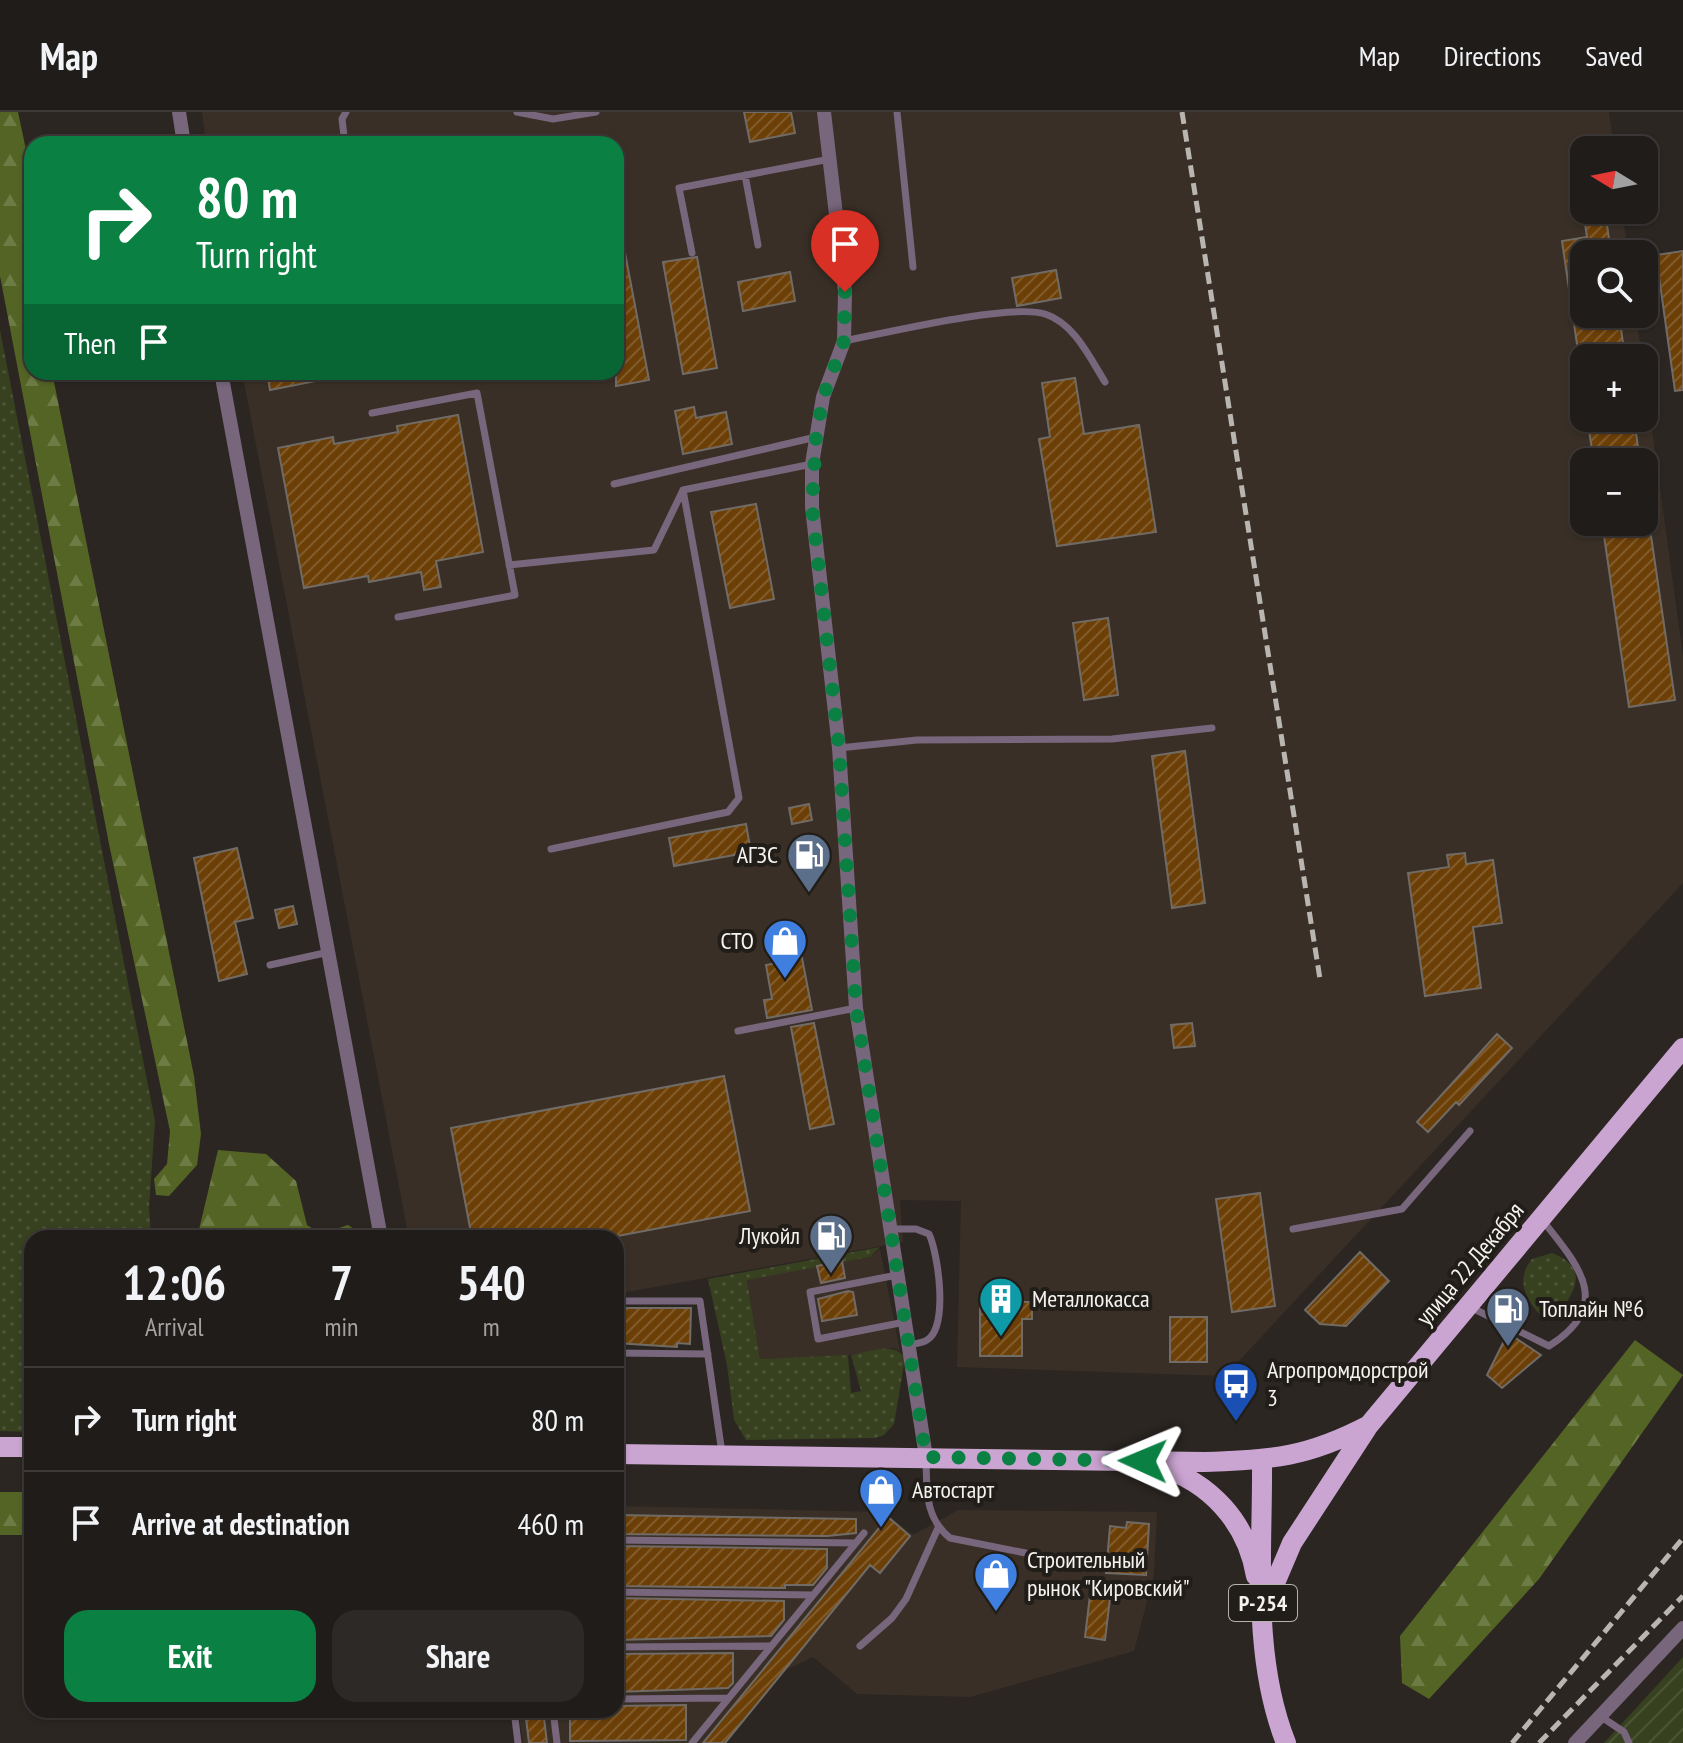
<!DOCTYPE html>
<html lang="en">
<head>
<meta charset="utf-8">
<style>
  :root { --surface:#201c1a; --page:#2d2927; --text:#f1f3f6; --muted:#a2a1a2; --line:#3d3a39; --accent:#0b8043 }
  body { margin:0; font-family:"PT Sans Narrow",sans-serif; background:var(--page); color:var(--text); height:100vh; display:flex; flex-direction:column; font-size:30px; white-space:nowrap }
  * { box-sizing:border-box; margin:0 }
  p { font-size:26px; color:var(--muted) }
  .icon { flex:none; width:44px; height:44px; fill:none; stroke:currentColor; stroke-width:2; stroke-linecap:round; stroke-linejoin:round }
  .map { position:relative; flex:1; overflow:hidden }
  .sheet { position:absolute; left:24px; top:1118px; width:600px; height:488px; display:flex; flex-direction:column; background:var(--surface); border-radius:24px; box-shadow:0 2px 6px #0004,0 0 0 2px var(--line) }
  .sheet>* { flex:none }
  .hud { position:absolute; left:24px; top:24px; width:600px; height:244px; border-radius:24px; box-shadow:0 2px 6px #0004,0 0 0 2px var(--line); background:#0b8043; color:#fff; overflow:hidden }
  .needle { width:52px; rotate:280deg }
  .buttons { position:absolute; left:1570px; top:24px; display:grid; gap:16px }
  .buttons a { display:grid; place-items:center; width:88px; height:88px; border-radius:16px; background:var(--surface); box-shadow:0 2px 6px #0004,0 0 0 2px var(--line); font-size:40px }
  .pin { position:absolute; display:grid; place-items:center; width:68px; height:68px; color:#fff; margin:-82px -34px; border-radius:50% 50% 50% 0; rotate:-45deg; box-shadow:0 0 8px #0007 }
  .pin .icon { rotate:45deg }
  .me { position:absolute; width:88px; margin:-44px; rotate:271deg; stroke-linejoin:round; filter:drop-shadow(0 0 6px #0008) }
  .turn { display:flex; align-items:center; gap:28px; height:168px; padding:0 40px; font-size:36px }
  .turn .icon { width:104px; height:104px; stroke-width:2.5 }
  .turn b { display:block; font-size:56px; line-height:68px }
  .then { display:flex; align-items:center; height:76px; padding:0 40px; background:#0003; gap:16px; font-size:30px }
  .eta { display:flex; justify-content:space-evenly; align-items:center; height:136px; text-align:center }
  .eta b { font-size:48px; font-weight:700; line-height:56px }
  .action { display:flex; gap:16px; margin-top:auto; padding:16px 40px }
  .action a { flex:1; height:92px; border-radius:24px; background:var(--accent); color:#fff; font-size:32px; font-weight:700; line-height:92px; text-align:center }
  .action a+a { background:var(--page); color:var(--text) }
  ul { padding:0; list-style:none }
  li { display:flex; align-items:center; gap:24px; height:104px; padding:0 40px; border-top:2px solid var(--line) }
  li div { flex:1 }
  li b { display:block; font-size:30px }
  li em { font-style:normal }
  header { display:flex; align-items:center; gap:48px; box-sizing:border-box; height:112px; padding:0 40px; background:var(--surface); border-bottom:2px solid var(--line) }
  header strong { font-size:38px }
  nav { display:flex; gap:44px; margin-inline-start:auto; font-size:28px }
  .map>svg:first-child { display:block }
  .built { fill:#392f26; fill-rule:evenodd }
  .grass { fill:url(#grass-dots) }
  .forest { fill:url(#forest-firs) }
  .garden { fill:url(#garden-furrows) }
  .building { fill:url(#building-hatch); stroke:#716b66; stroke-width:2 }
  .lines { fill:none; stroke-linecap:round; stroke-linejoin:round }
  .lane { stroke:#78667c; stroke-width:7 }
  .street { stroke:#78667c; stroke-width:14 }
  .primary { stroke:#cba5d2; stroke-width:20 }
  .rail { stroke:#b9b6b2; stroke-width:5; stroke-dasharray:12 6; stroke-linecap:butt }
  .route { stroke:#0b8043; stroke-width:14; stroke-dasharray:0 25.2 }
  .labels { text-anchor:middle; stroke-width:8; stroke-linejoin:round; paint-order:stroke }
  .shield { fill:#211d18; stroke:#b5b2ae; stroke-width:2 }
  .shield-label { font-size:22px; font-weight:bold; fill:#f5f2ef }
  .poi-label { font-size:24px; fill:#f5f2ef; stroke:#211d18; text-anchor:start }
  .street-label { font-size:24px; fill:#f5f2ef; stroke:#211d18 }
</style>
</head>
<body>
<header>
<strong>Map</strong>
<nav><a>Map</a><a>Directions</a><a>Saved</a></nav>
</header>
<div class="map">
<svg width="1683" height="1631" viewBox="0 0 1683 1631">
  <defs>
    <pattern id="grass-dots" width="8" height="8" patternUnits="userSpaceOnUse" patternTransform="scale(2)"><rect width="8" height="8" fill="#37411f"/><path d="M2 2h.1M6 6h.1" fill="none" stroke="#4b5435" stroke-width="1.8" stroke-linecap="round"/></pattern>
    <pattern id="forest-firs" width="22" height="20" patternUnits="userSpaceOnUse" patternTransform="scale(2)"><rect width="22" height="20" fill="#546425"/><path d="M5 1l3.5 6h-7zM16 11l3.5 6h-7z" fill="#6d7b45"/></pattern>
    <pattern id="garden-furrows" width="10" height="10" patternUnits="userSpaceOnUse" patternTransform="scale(2)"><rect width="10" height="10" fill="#37411f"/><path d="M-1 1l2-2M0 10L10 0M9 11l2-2" fill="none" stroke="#4b5435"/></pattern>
    <pattern id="building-hatch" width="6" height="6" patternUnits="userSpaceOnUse" patternTransform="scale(2)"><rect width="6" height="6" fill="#6c3f07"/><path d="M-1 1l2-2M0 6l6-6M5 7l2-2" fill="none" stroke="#825b2b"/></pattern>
  </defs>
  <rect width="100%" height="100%" fill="#2b2622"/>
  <path class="built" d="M202 0H1609L1614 38H1584V98H1622L1628 142H1584V202H1636L1642 246H1584V306H1644V259L1683 544V771L1225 1264 957 1255 961 1089 900 1088 903 1130 616 1182V1126H409L242 260H616V32H206ZM1584 350H1644V410H1584Z
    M880 1137 900 1239 893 1236 828 1246 760 1247 747 1167 870 1145Z
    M616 1394 884 1400 913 1423 958 1398 1157 1400 1154 1463 1134 1539 970 1585 857 1582 813 1545 786 1558 726 1631H523L518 1598H616Z"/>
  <path class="grass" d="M0 218 155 1009 149 1095 151 1126H32V1320L0 1319Z
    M880 1135 870 1145 747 1168 760 1247 848 1243 851 1281 861 1279 851 1243C868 1240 894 1229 905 1246L894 1312 884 1323 875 1326 746 1328 734 1308 727 1253 708 1167Z
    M1552 1141C1591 1156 1575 1182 1554 1206L1544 1207C1527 1190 1514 1169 1532 1147Z"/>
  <path class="forest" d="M0 0H18L32 66V260H52L194 964 201 1022 197 1053 169 1084 156 1083 154 1067 167 1052 170 1019 109 732 0 164Z
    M218 1038 266 1042 296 1069 307 1113 321 1122 348 1113 367 1126H197Z
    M1635 1228 1683 1263 1539 1467 1429 1587 1402 1571 1400 1524Z
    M0 1380H32V1423H0Z"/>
  <path class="garden" d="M1683 1545V1631H1604Z"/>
  <path class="building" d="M744 0H791L795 21 750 30Z
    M1583 98H1605L1611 142H1584V202H1619L1625 246H1579L1562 129 1587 125Z
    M623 130 649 268 616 274V131Z
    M1683 139V278L1675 279 1656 143Z
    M697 145 717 256 683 262 663 150Z
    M1056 158 1061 186 1017 194 1012 166Z
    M790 160 795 189 743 199 738 170Z
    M267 260H326V267L270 278Z
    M1075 266 1084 322 1139 313 1156 420 1057 434 1039 327 1050 325 1042 271Z
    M694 295 696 306 726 300 732 332 683 342 675 299Z
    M458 303 483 440 436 449 441 475 424 478 421 460 369 470 368 464 304 476 278 336 333 325 334 332 398 320 397 314Z
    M1587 306H1634L1640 350H1594Z
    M756 392 774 487 730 496 711 400Z
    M1602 410H1649L1675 588 1629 595Z
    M1108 506 1118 583 1084 588 1073 511Z
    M1185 639 1205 791 1172 796 1152 644Z
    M809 692 812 708 792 712 789 696Z
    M746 712 751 740 674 754 669 726Z
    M237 736 253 806 235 810 247 862 219 869 194 746Z
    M1465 741 1466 752 1493 748 1502 811 1473 815 1481 876 1425 884 1408 761 1449 755 1447 743Z
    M293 794 297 812 279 816 275 798Z
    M802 846 812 898 767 906 764 888 772 887 766 853Z
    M814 911 834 1012 810 1017 791 915Z
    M1192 911 1195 934 1174 936 1171 913Z
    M1497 922 1512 936 1459 993 1456 990 1428 1020 1417 1010Z
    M724 964 750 1099 607 1126H472L451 1016Z
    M1260 1081 1275 1194 1232 1200 1216 1087Z
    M1360 1140 1389 1169 1346 1214 1320 1212 1305 1198Z
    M842 1149 845 1166 821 1171 817 1154Z
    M848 1179 853 1180 857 1203 822 1209 818 1187Z
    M980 1190H1032V1207H1022V1244H980Z
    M616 1196H691L690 1232 677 1231V1235L616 1231Z
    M1170 1205H1207V1250H1170Z
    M1508 1221 1541 1243 1502 1276 1487 1263Z
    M616 1403 856 1407V1421L827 1424 616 1422Z
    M888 1405 910 1424 880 1461 870 1453 725 1631H703Z
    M1127 1410 1149 1412 1146 1463 1106 1461 1110 1414 1126 1416Z
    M616 1434 827 1437V1456L813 1473H785V1476L616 1474Z
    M1091 1475 1111 1478 1105 1528 1085 1525Z
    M616 1486 784 1489V1508L771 1524 616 1528Z
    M733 1541V1571L728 1576 616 1580V1542Z
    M686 1593V1628L570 1629V1601L616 1600V1594Z
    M525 1598H543L547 1631H529Z"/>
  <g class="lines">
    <path class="lane" d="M517 0 553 7 596 0
      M897 0 913 155
      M345 32 342 7 346 0
      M745 63 758 133
      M692 141 679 76 830 47
      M844 229C885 221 1011 191 1045 202 1074 211 1090 246 1105 270
      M372 301 477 281 515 483 398 505
      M614 372 816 325
      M509 453 654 438 683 378 812 352
      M839 636 917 628 1112 627 1212 616
      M551 737 728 700 739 686 683 378
      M270 853 329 840
      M738 919 856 896
      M891 1117H916L929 1122C938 1141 949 1215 927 1228 923 1231 913 1232 908 1233
      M1293 1117 1402 1097 1470 1019
      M897 1163 810 1180 818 1227 905 1210
      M616 1189H700L722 1341
      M1470 1195 1549 1234C1614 1193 1579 1154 1543 1109
      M616 1241 708 1242
      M926 1347C927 1377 924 1405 950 1426L1056 1447 1087 1448
      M616 1428 855 1431
      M616 1480 813 1483
      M860 1534 892 1506 906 1487 938 1416
      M616 1535 771 1534
      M616 1587 728 1586
      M514 1598 518 1631
      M553 1598 557 1631
      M1600 1604 1624 1620 1629 1631
      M692 1631 864 1421"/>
    <path class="street" d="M179 0 184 32
      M824 0 845 180 844 229 823 285 812 352V395L839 636 856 896 926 1345
      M221 260 381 1126
      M1575 1631 1683 1516"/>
    <path class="primary" d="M0 1335H32
      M616 1342 1205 1350C1272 1348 1308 1345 1369 1313L1683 936
      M1262 1348C1263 1441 1251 1543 1286 1631
      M1158 1354C1210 1370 1247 1410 1256 1464
      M1269 1485 1292 1431 1367 1316"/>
    <path class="rail" d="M1182 0 1320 867
      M1512 1631 1683 1426
      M1539 1631 1683 1484"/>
  </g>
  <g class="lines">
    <path class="route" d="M845 180 844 229 823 285 816 325 812 395 839 636 856 896 926 1345 1143 1349"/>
  </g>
  <defs>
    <g id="fuel-pin" transform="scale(2.3)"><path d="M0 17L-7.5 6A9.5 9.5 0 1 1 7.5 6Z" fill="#5c6f8a" stroke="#211d18"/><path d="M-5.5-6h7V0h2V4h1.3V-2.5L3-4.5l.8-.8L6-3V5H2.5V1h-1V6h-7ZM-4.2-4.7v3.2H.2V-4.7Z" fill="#fff"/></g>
    <g id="shop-pin" transform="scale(2.3)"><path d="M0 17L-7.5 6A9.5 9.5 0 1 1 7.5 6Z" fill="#3f7fe0" stroke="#211d18"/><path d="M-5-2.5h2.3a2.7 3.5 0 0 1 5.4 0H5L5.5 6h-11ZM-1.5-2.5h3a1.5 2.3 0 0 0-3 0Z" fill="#fff"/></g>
    <g id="building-pin" transform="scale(2.3)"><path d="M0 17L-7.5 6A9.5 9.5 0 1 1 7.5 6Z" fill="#0f9aa8" stroke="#211d18"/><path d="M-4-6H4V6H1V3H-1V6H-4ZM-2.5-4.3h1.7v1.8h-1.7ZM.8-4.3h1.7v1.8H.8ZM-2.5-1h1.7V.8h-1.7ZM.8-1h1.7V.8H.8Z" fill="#fff"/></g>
    <g id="bus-pin" transform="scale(2.3)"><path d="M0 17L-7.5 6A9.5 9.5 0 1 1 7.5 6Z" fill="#1a4fb4" stroke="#211d18"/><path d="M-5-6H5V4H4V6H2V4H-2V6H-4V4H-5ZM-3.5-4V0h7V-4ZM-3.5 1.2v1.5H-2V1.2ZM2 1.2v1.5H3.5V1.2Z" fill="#fff"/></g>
  </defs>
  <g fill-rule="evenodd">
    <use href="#fuel-pin" x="809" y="743"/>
    <use href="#shop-pin" x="785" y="829"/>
    <use href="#fuel-pin" x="831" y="1124"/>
    <use href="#building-pin" x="1001" y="1187"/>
    <use href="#fuel-pin" x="1508" y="1197"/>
    <use href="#bus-pin" x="1236" y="1272"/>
    <use href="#shop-pin" x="881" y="1378"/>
    <use href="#shop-pin" x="996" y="1462"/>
  </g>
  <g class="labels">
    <rect class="shield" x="1229" y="1473" width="68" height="36" rx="6"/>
    <g class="shield-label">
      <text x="1263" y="1499">Р-254</text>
    </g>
    <g class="poi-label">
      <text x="778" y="751" text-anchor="end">АГЗС</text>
      <text x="754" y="837" text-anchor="end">СТО</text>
      <text x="800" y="1132" text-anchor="end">Лукойл</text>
      <text x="1032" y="1195">Металлокасса</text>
      <text x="1539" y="1205">Топлайн №6</text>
      <text x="1267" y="1266">Агропромдорстрой<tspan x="1267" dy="28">3</tspan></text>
      <text x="912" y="1386">Автостарт</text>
      <text x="1027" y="1456">Строительный<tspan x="1027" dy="28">рынок "Кировский"</tspan></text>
    </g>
    <g class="street-label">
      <text transform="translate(1470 1152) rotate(-50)" y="8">улица 22 Декабря</text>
    </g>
  </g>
</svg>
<div class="buttons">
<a><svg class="needle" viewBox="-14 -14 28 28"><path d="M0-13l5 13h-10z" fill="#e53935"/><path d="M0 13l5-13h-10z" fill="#a2a1a2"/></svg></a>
<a><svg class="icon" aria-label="search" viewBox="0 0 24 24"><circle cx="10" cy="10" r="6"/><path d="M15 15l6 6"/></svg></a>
<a>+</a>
<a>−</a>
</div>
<div class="pin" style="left:845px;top:180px;background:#d93025"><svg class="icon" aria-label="arrive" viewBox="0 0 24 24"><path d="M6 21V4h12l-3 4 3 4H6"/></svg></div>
<svg class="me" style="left:1143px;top:1349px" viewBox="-20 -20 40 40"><path d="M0-17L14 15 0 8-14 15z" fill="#0b8043" stroke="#fff" stroke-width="4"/></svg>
<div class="hud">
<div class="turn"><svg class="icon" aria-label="right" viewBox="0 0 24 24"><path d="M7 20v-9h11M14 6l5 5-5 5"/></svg><div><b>80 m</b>Turn right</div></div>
<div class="then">Then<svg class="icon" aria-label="arrive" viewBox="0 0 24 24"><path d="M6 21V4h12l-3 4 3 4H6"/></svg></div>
</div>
<section class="sheet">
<div class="eta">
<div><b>12:06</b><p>Arrival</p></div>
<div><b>7</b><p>min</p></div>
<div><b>540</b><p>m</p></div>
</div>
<ul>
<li><svg class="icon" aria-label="right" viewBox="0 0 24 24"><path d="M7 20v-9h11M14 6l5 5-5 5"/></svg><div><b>Turn right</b></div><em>80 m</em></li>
<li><svg class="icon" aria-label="arrive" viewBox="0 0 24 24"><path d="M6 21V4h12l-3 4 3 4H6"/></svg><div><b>Arrive at destination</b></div><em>460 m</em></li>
</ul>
<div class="action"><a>Exit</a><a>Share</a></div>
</section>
</div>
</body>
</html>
